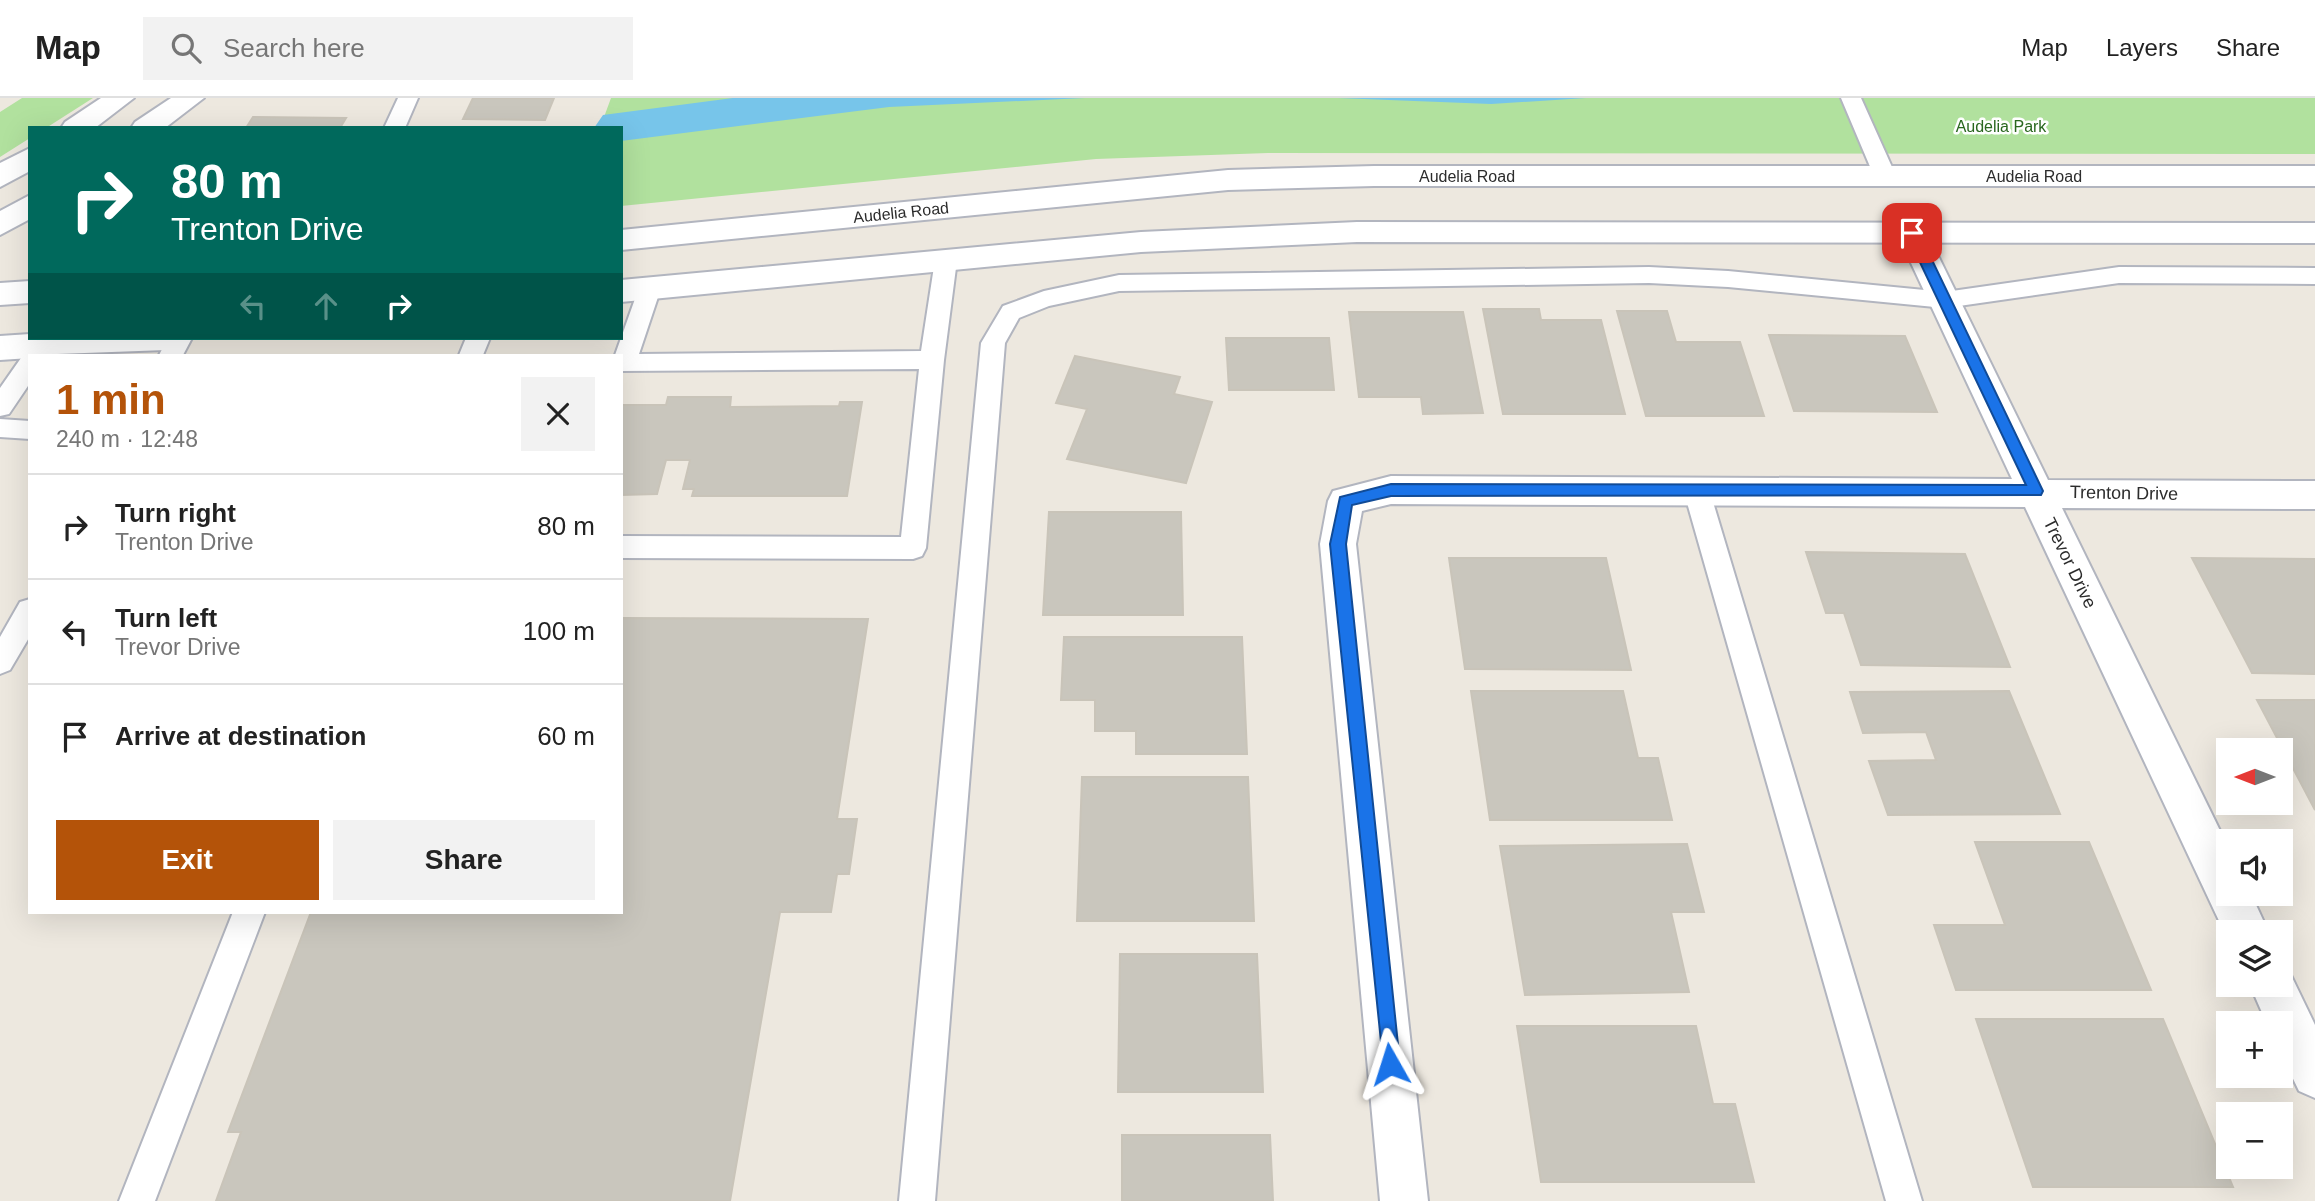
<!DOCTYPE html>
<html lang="en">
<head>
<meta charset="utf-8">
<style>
  :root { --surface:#fff; --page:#f2f2f2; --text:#222; --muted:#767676; --line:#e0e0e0; --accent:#b45309 }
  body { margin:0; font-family:Arial,sans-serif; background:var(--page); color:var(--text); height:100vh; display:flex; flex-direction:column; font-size:26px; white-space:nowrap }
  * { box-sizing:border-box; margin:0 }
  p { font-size:23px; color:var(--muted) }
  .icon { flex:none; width:38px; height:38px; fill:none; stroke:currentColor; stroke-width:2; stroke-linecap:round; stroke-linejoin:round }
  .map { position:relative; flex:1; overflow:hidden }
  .panel { position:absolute; left:28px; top:256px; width:595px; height:560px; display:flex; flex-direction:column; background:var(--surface); border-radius:0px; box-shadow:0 7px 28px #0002 }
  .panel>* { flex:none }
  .top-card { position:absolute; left:28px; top:28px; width:595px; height:214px; border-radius:0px; box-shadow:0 7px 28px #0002; background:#00695c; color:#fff; overflow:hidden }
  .needle { width:46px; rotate:270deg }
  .controls { position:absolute; left:2216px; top:640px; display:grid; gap:14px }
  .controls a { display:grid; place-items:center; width:77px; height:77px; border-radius:0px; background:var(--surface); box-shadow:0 7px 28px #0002; font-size:35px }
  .pin { position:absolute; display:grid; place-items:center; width:60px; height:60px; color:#fff; margin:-30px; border-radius:14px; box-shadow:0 4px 10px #0006 }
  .me { position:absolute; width:77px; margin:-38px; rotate:354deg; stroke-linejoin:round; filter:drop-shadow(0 0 5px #0008) }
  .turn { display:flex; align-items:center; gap:24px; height:147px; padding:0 28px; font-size:32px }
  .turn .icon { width:91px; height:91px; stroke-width:2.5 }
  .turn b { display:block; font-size:49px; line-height:60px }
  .lanes { display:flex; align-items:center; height:66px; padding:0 28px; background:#0003; justify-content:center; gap:35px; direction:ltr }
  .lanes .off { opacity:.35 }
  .round { display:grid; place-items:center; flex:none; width:74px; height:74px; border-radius:0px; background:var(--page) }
  .head { display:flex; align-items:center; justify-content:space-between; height:119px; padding:0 28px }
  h1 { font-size:42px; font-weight:700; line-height:52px; color:var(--accent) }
  .action { display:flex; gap:14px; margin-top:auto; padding:14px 28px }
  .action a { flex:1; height:80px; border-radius:0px; background:var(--accent); color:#fff; font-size:28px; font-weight:700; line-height:80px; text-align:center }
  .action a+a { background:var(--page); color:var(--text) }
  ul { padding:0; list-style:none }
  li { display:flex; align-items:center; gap:21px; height:105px; padding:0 28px; border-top:2px solid var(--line) }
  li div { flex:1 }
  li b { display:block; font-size:26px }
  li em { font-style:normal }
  header { display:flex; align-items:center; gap:42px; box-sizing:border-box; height:98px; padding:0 35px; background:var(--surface); border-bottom:2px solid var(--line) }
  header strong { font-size:33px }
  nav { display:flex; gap:38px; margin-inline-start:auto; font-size:24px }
  .search { width:490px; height:63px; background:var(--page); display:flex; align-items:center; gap:18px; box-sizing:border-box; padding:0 24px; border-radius:0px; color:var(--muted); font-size:26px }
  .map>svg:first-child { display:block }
  .green { fill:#b1e19e }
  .water { fill:#77c5ea }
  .building { fill:#c9c6bd; stroke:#c9c4b9; stroke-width:2 }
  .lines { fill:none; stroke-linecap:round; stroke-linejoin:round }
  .lane-casing { stroke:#b2b5bf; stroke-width:4 }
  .street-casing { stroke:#b2b5bf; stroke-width:4 }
  .secondary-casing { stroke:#b2b5bf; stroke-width:4 }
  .lane { fill:#fff; fill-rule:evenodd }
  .street { fill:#fff; fill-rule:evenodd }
  .secondary { fill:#fff; fill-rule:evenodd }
  .route { fill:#1a73e8; stroke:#114b97; stroke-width:2 }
  .labels { text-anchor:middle; stroke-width:5; stroke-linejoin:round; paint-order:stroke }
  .far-park-label { font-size:16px; fill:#29671e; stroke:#fff }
  .far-street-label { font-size:16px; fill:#2c2c2c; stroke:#fff }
  .street-label { font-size:18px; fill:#2c2c2c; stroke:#fff }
</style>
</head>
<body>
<header>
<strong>Map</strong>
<div class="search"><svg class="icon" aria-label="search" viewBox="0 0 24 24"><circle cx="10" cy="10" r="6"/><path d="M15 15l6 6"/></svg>Search here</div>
<nav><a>Map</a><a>Layers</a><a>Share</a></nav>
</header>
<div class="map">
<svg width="2315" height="1103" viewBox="0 0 2315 1103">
  <rect width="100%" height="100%" fill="#ede8df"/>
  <path class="green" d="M22 0H93L46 30H30V40L0 59V14Z
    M611 0H2315V56L1268 55 1096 61 621 108V30H600Z"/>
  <path class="water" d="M733 0H1085L889 9 621 43V30H594L603 17Z
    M1338 0H1586L1491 6Z"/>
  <path class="building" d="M473 0H554L545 22 463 21Z
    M253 19 346 20 340 30H246Z
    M1483 211H1539L1541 222H1601L1625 316H1503Z
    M1617 213H1667L1676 244H1740L1764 318H1646Z
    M1349 214H1463L1483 315 1423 316 1421 299H1359Z
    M1769 237 1905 238 1937 314 1794 313Z
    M1226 240H1329L1334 292H1229Z
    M1075 258 1180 279 1174 296 1212 304 1186 385 1067 361 1087 311 1056 305Z
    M668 299H731L730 309 839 308 840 304H862L847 398H692L694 391H683L690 362H666L657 396 621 397V307H666Z
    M1049 414H1181L1183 517H1043Z
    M1806 454 1965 456 2010 569 1861 567 1844 515H1826Z
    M1449 460H1606L1631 572 1465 571Z
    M2192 460 2315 461V576L2252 575Z
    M621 520 868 521 837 721H857L849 776H837L831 814H780L730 1103H216L241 1034H228L311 814H621Z
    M1064 539H1242L1247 656H1136V633H1095V602H1061Z
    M1471 593H1623L1638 660H1658L1672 722H1490Z
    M2009 593 2060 716 1888 717 1869 663 1936 662 1926 634 1863 635 1850 594Z
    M2257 602H2315V712Z
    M1082 679H1248L1254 823H1077Z
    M1975 744H2089L2151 892H1956L1934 827H2005Z
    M1687 746 1704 814H1671L1689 894 1525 897 1500 748Z
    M1120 856H1257L1263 994H1118Z
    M1976 921H2163L2233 1089H2033Z
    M1517 928H1696L1713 1006H1735L1754 1084H1541Z
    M1122 1037H1270L1273 1103H1122Z"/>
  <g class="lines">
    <g class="lane-casing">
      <path id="lane" d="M398 0H418L405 30H384Z
        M1841 0H1861L1896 78 1893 83H1877L1874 78Z
        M946 154 954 157 957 162 944 262 926 450 922 458 913 461 621 460V438L901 439 919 271 621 273V257H615L641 184H657L661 190 639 256 921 253 935 162 938 157Z
        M1649 169 1728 173 1945 194 2119 169 2315 170V186L2119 185 1945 210 1728 189 1649 185 1119 193 1049 208 1019 220 1005 245 935 1103H899L981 245 1003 208 1044 193 1119 177Z
        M168 240H192L183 257H159Z
        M466 240H490L483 257H459Z
        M30 257V285L9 316 0 318V290L21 260Z
        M0 321 30 323V341L0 339Z
        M1697 384 1706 387 1710 394 1922 1103H1886L1684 394 1688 387Z
        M30 501V538L10 572 0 576V539L20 504Z
        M233 814H265L155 1103H119Z"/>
    </g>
    <g class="street-casing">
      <path id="street" d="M1912 125 1923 128 1927 135 2048 382 2315 383V411L2062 410 2228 749V796H2251L2269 835H2228V842L2025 409 1391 406 1362 413 1356 446 1428 1103H1380L1320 446 1328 403 1333 393 1391 378 2012 381 1897 135 1901 128Z
        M2280 868 2288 871 2315 927V1000L2299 993 2280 954V926H2267L2250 887H2280Z"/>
    </g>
    <g class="secondary-casing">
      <path id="secondary" d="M101 0H134L95 30H61L65 24Z
        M171 0H204L165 30H131L135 24Z
        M30 50V73L0 89V65Z
        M1374 68H2315V88H1374L1228 92 621 152V132L1228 72Z
        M30 97V121L0 137V113Z
        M1357 124 2315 125V145L1357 144 1141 154 621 204V182L1141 134Z
        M30 183V205L0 207V185Z
        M30 236V240H182L178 248 166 252 30 257V260L0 262V238Z"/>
    </g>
    <use href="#lane" class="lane"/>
    <use href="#street" class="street"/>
    <use href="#secondary" class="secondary"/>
  </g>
  <path class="route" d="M1912 130 1919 135 2043 393 2041 397 1391 398 1352 407 1346 446 1400 966 1397 973 1390 976 1384 973 1330 446 1340 399 1391 386 2026 387 1906 135Z"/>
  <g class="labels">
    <g class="far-park-label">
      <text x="2001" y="34">Audelia Park</text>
    </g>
    <g class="far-street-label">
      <text x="1467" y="84">Audelia Road</text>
      <text x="2034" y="84">Audelia Road</text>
      <text transform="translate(901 114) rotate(-6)" y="6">Audelia Road</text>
    </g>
    <g class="street-label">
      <text transform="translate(2124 395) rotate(1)" y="6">Trenton Drive</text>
      <text transform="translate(2070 465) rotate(64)" y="6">Trevor Drive</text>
    </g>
  </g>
</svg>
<div class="controls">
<a><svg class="needle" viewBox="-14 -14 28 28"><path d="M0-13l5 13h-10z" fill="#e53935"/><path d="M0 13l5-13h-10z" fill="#767676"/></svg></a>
<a><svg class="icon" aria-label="sound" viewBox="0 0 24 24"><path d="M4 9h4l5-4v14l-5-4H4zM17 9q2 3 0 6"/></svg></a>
<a><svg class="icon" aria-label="layers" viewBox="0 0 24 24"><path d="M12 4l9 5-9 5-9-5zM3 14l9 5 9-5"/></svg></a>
<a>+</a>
<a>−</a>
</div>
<div class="pin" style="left:1912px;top:135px;background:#d93025"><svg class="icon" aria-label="arrive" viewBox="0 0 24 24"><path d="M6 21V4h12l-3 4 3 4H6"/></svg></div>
<svg class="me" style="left:1390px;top:966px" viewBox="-20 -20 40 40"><path d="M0-17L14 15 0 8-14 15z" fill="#1a73e8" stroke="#fff" stroke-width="4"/></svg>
<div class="top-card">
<div class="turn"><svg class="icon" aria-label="right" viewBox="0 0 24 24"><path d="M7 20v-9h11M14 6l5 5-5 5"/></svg><div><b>80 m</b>Trenton Drive</div></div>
<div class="lanes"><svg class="icon off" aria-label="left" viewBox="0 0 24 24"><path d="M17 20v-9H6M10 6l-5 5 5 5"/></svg><svg class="icon off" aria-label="ahead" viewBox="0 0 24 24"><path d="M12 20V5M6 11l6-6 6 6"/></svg><svg class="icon" aria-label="right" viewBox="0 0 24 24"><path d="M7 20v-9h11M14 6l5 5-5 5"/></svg></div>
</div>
<section class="panel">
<div class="head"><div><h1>1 min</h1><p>240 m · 12:48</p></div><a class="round"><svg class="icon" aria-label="close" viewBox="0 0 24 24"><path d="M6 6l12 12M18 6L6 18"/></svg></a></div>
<ul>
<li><svg class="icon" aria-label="right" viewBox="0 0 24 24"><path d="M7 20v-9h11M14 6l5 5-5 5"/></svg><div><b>Turn right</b><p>Trenton Drive</p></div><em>80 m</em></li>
<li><svg class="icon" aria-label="left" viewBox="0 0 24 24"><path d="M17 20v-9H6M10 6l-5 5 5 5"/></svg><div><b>Turn left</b><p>Trevor Drive</p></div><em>100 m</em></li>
<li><svg class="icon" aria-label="arrive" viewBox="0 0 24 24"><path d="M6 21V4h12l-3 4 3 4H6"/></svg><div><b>Arrive at destination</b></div><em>60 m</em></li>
</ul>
<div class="action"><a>Exit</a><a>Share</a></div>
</section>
</div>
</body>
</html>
